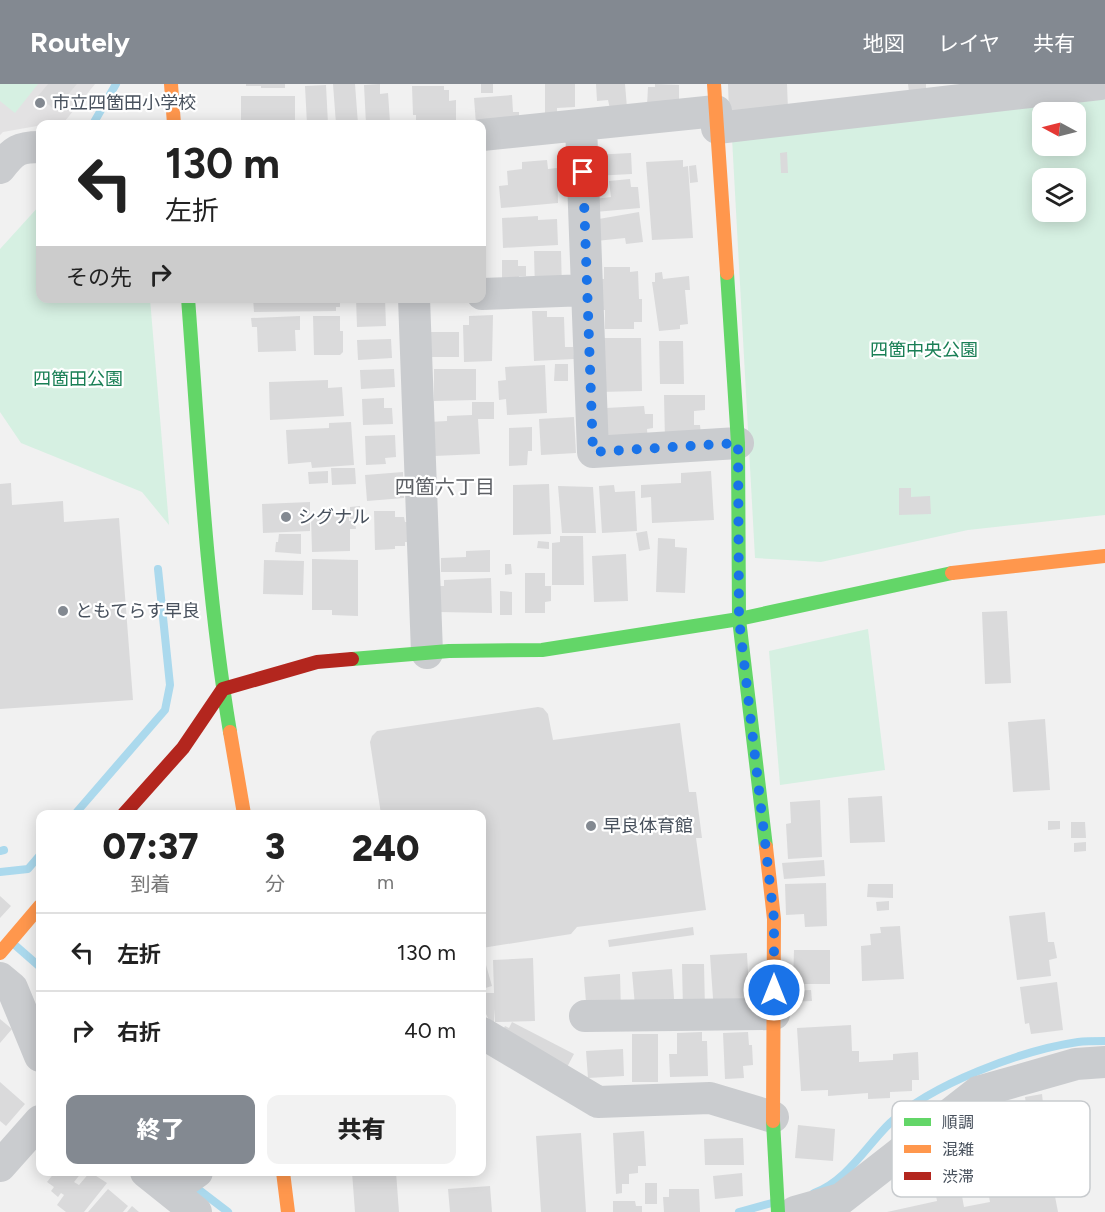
<!DOCTYPE html>
<html lang="ja">
<head>
<meta charset="utf-8">
<style>
  :root { --surface:#fff; --page:#f2f2f2; --text:#222; --muted:#767676; --line:#e0e0e0; --accent:#838991 }
  body { margin:0; font-family:Figtree,"Noto Sans JP",sans-serif; background:var(--page); color:var(--text); height:100vh; display:flex; flex-direction:column; font-size:22px; white-space:nowrap }
  * { box-sizing:border-box; margin:0 }
  p { font-size:20px; color:var(--muted) }
  .icon { flex:none; width:33px; height:33px; fill:none; stroke:currentColor; stroke-width:2; stroke-linecap:round; stroke-linejoin:round }
  .map { position:relative; flex:1; overflow:hidden }
  .details { position:absolute; left:36px; top:726px; width:450px; height:366px; display:flex; flex-direction:column; background:var(--surface); border-radius:12px; box-shadow:0 3px 15px #0003 }
  .details>* { flex:none }
  .top-card { position:absolute; left:36px; top:36px; width:450px; height:183px; border-radius:12px; box-shadow:0 3px 15px #0003; background:#fff; color:var(--text); overflow:hidden }
  .needle { width:39px; rotate:277deg }
  .controls { position:absolute; left:1032px; top:18px; display:grid; gap:12px }
  .controls a { display:grid; place-items:center; width:54px; height:54px; border-radius:12px; background:var(--surface); box-shadow:0 3px 15px #0003; font-size:30px }
  .pin { position:absolute; display:grid; place-items:center; width:51px; height:51px; color:#fff; margin:-26px; border-radius:12px; box-shadow:0 3px 9px #0006 }
  .me { position:absolute; width:66px; margin:-33px; rotate:0deg; stroke-linejoin:round; filter:drop-shadow(0 0 4px #0008) }
  .turn { display:flex; align-items:center; gap:21px; height:126px; padding:0 30px; font-size:27px }
  .turn .icon { width:78px; height:78px; stroke-width:2.5 }
  .turn b { display:block; font-size:42px; line-height:51px }
  .then { display:flex; align-items:center; height:57px; padding:0 30px; background:#0003; gap:12px; font-size:22px }
  .eta { display:flex; justify-content:space-evenly; align-items:center; height:102px; text-align:center }
  .eta b { font-size:36px; font-weight:800; line-height:42px }
  .primary-button { display:flex; gap:12px; margin-top:auto; padding:12px 30px }
  .primary-button a { flex:1; height:69px; border-radius:12px; background:var(--accent); color:#fff; font-size:24px; font-weight:800; line-height:69px; text-align:center }
  .primary-button a+a { background:var(--page); color:var(--text) }
  ul { padding:0; list-style:none }
  li { display:flex; align-items:center; gap:18px; height:78px; padding:0 30px; border-top:2px solid var(--line) }
  li div { flex:1 }
  li b { display:block; font-size:22px }
  li em { font-style:normal }
  header { display:flex; align-items:center; gap:36px; box-sizing:border-box; height:84px; padding:0 30px; background:var(--accent); color:#fff }
  header strong { font-size:28px }
  nav { display:flex; gap:33px; margin-inline-start:auto; font-size:21px }
  .map>svg:first-child { display:block }
  .education { fill:#e3e2e3 }
  .green { fill:#d6f0e2; fill-rule:evenodd }
  .lines { fill:none; stroke-linecap:round; stroke-linejoin:round }
  .stream { stroke:#abd9ed; stroke-width:8 }
  .building { fill:#dadadb }
  .street { stroke:#cacccf; stroke-width:32 }
  .fast { stroke:#63d668; stroke-width:14 }
  .slow { stroke:#ff974d; stroke-width:14 }
  .jam { stroke:#b3261e; stroke-width:14 }
  .route { stroke:#1a73e8; stroke-width:10; stroke-dasharray:0 18 }
  .poi-dot { fill:#838991; stroke:#fff; stroke-width:2 }
  .labels { text-anchor:middle; stroke-width:4.5; stroke-linejoin:round; paint-order:stroke }
  .poi-label { font-size:18px; fill:#48515d; stroke:#fff; text-anchor:start }
  .park-label { font-size:18px; fill:#197f55; stroke:#fff }
  .neighbourhood-label { font-size:20px; fill:#5d6065; stroke:#fff }
  .key { fill:#fff; stroke:#c8cbce; stroke-width:1.5 }
  .key-label { font-size:16px; fill:#48515d }
</style>
</head>
<body>
<header>
<strong>Routely</strong>
<nav><a>地図</a><a>レイヤ</a><a>共有</a></nav>
</header>
<div class="map">
<svg width="1105" height="1128" viewBox="0 0 1105 1128">
  <rect width="100%" height="100%" fill="#f1f1f1"/>
  <path class="education" d="M0 0H95L65 37 3 48 0 51Z"/>
  <path class="green" d="M0 0H38L15 29 0 17Z
    M1105 6V431L968 446 821 478 755 474 732 54ZM1042 28H1076V62H1042ZM1042 94H1076V128H1042Z
    M40 121V214L150 215 169 441 142 408 21 359 0 328V165Z
    M868 545 885 686 780 701 769 567Z"/>
  <g class="lines">
    <path class="stream" d="M93 40 116 0
      M75 730 165 626 170 601 158 485
      M0 767 4 766
      M0 788 28 785 40 771
      M16 862 40 883
      M190 1099 228 1128
      M814 1109C846 1098 867 1061 890 1039 931 1000 1023 966 1078 958 1086 957 1096 957 1105 957
      M739 1128 772 1119"/>
  </g>
  <path class="building" d="M48 0H77L55 26 38 12Z
    M246 0H285V4H261V2H246Z
    M333 0H355L358 40H336Z
    M380 0V10L388 9 390 38 366 40 364 1Z
    M481 0H493V9H481Z
    M545 0H575V23L557 24V32H545Z
    M596 0H625L627 24 610 25 608 16 597 17Z
    M655 0 679 1V17L647 22 648 3H655Z
    M728 0H787L788 26 729 29Z
    M908 0H926V7L909 8Z
    M326 1 328 40H307L305 2Z
    M412 2H444V6H449V17L456 16V40H416V31H413Z
    M512 11 513 28H519V38L476 40 474 14Z
    M241 12H295V40H241Z
    M787 68 788 89H781L780 69Z
    M631 69 632 90 593 92 592 71Z
    M547 76 548 85 557 84 558 119 501 124 499 102 508 101 507 87 522 85V78Z
    M683 76V83L688 82 693 154 652 156 646 78Z
    M696 81 698 98 690 99 689 82Z
    M630 95 631 103H638L640 124 595 128 594 115 611 113 609 97Z
    M482 124H483L484 138H482Z
    M639 128 643 158 626 160 625 154 596 157 593 136Z
    M538 132V136L557 135 558 161 503 164 502 134Z
    M534 167H561L562 206H535Z
    M502 176H518V182H526V192H519V202L502 196Z
    M604 183H630V188L638 187 639 215H642V238H634V245H605V226H599L598 195H604Z
    M662 188 663 195 689 192 690 206H685L688 240 680 241V245L659 247 652 198H655V189Z
    M253 214H340V223H336V227L254 228Z
    M356 214H385L386 242 357 243Z
    M532 227H547V233H564L565 263H573L574 275 534 277Z
    M493 231 492 277 464 278 463 241H469V232Z
    M300 232V246H295L296 267 258 268 257 243H252L251 234Z
    M313 232H340V247H343V268L340 271H314Z
    M431 248H459V273H425L431 258Z
    M598 254H641L642 307 599 308Z
    M391 255 392 274 358 276 357 256Z
    M659 257H683L684 300H660Z
    M555 280H568V297H554Z
    M545 281 547 329 507 331 506 315 499 316 498 297 506 296 505 283Z
    M394 285 395 303 361 305 360 286Z
    M434 285H476V316L434 317Z
    M328 296V304L342 303 344 332 270 336 269 298Z
    M664 311H705V326L694 327V341H700L701 351 665 357Z
    M384 314V324H392L393 340 363 341 362 315Z
    M472 318H494V335H478L480 370 434 372 429 338 447 337V332L472 331Z
    M644 322 645 330H653V344L647 345 648 361 608 357 606 324Z
    M574 333 576 369 541 371 539 335Z
    M351 338 354 381 312 384 311 378 288 380 286 346 329 344V339Z
    M532 343V367H528L527 381 509 382V344Z
    M395 351 396 373 385 374 386 380 366 381 365 352Z
    M331 384H355L356 400 332 401Z
    M328 387V399L309 400 308 388Z
    M711 387 714 436 652 439 651 413 641 414V401L681 399V389Z
    M403 388 404 414 367 417 365 391Z
    M11 399 12 421 63 417 64 438 119 434 133 616 0 625V400Z
    M549 400 551 450 513 451V401Z
    M614 401 615 408 635 407 637 447 602 449 599 402Z
    M558 402 593 403 596 449H562Z
    M899 404H911V413L930 412 931 430 899 431Z
    M310 418V447L263 449 262 420Z
    M360 422V435H350V423Z
    M374 427H395V433H404L405 438H407L408 458H405V462H395V465L375 466Z
    M349 428V437H355L356 445H350V467L312 468 311 432H320V429Z
    M647 447 650 465 639 467 636 449Z
    M279 450H301V470L275 468 276 458H278Z
    M560 452H583L584 501H552V459L560 458Z
    M658 454 675 455V463L687 464 685 509 656 508Z
    M538 457 549 458V465L537 464Z
    M490 466V488H441V474L466 473V467Z
    M626 470 628 517 594 518 592 472Z
    M312 475 358 476V532L332 531V526H312Z
    M264 476 304 477 303 511 263 510Z
    M505 480H511L512 490 505 491Z
    M525 489H545V502H551V517L545 518V529H525Z
    M491 494 492 529 439 528 438 502H444V496Z
    M500 507 512 508V531H500Z
    M1007 527 1011 599 985 600 982 528Z
    M538 623 543 624 548 630 553 656 680 639 689 708H696L702 754H696L706 826 577 843 571 850 482 864V730H381L370 658 372 652 377 647Z
    M1045 635 1050 706 1013 708 1008 638Z
    M882 712 885 758 850 759 848 714Z
    M820 716 822 773 788 775 786 740 791 739 790 718Z
    M1048 737H1060V745L1048 746Z
    M1071 738H1085L1086 754H1071Z
    M1086 758V767L1074 768V759Z
    M824 776 825 792 784 795 782 779Z
    M826 799 827 842 805 843 804 830 786 831 785 800Z
    M868 800H893V814L867 813Z
    M0 812 11 822 0 834Z
    M889 817V826L877 827 876 818Z
    M1045 828 1048 858H1054L1057 874 1049 876 1051 892 1017 896 1009 832Z
    M900 842 904 895 862 897 861 862 871 861 870 850 881 849 880 843Z
    M693 843 694 851 609 863 608 856Z
    M794 866H830V900H793Z
    M747 869 750 927 714 929 710 871Z
    M484 874 492 902 482 905V875Z
    M533 874 535 937 495 938 494 925V939L490 938 482 922V909H494L493 876Z
    M682 880H704L705 925 683 926Z
    M672 885 675 929 635 922 632 888Z
    M620 890 621 928 587 931 584 893Z
    M1057 898 1063 946 1031 950 1029 939 1025 940 1020 903Z
    M811 906 812 917 788 918 787 907Z
    M0 935 12 945 0 959Z
    M512 938 574 970 565 987 501 949 505 942 509 944Z
    M851 941 852 967H859V978L893 976V970L918 968 919 996H912V1007L890 1008V1014L868 1015V1009L828 1012V1006L801 1007 797 944Z
    M702 948V957H707L708 992 670 993 669 970H677V949Z
    M748 948 749 961H752L753 981 743 982 744 994 725 995 723 949Z
    M632 950H658V998H632Z
    M623 965 624 992 588 994 586 967Z
    M0 998 25 1020 6 1042 0 1037Z
    M1042 1010 1043 1019H1037L1058 1128H887L937 1117 933 1095 958 1090 964 1123 990 1118 974 1031 1026 1020 1025 1013Z
    M798 1041 835 1045 833 1077 795 1074Z
    M644 1047 646 1082H638V1089L629 1090V1100H622V1109L616 1110 613 1049Z
    M581 1049 586 1128H541L536 1052Z
    M743 1054 744 1081H705L704 1055Z
    M55 1088H82L74 1098 79 1101 90 1088 107 1099 84 1128H66L57 1121 64 1111 61 1109 58 1113 51 1107 54 1103 47 1098Z
    M352 1088H396L399 1128H355Z
    M742 1089 743 1112 715 1115 713 1092Z
    M645 1099H657V1120H645Z
    M490 1102 492 1128H450L448 1105Z
    M108 1105 128 1122 123 1128H88Z
    M669 1105H699L700 1128H664L663 1113H669Z
    M613 1117H635L636 1122H642V1128H613Z
    M132 1122 139 1128H127Z"/>
  <g class="lines">
    <path class="street" d="M581 41 593 368 738 359
      M717 44 1100 0
      M482 51 716 27
      M0 84C14 66 19 63 40 63
      M482 210 587 206
      M414 214 427 569
      M0 894 12 904 40 972
      M585 932 774 930
      M482 949 598 1018 710 1014 773 1033
      M0 1082 40 1037
      M146 1088 196 1128
      M170 1107 197 1088
      M795 1128 841 1115 978 1008 1076 980 1105 978"/>
    <path class="fast" d="M727 189 738 359 739 535 766 763
      M188 214C199 359 206 504 230 648
      M352 575 449 567 542 566 739 535 952 489
      M773 1037 778 1128"/>
    <path class="slow" d="M171 0 174 40
      M714 0 727 189
      M952 489 1105 472
      M230 648 244 730
      M766 763 774 835 773 1037
      M0 869 40 822
      M283 1088 288 1128"/>
    <path class="jam" d="M124 730 183 664 223 605 317 578 352 575"/>
  </g>
  <g class="lines">
    <path class="route" d="M583 88 593 368 738 359 739 535 774 835V906"/>
  </g>
  <g class="poi-dot">
    <circle cx="40" cy="19" r="6"/>
    <circle cx="286" cy="433" r="6"/>
    <circle cx="63" cy="527" r="6"/>
    <circle cx="591" cy="742" r="6"/>
  </g>
  <g class="labels">
    <g class="poi-label">
      <text x="52" y="25">市立四箇田小学校</text>
      <text x="298" y="439">シグナル</text>
      <text x="75" y="533">ともてらす早良</text>
      <text x="603" y="748">早良体育館</text>
    </g>
    <g class="park-label">
      <text x="924" y="272">四箇中央公園</text>
      <text x="78" y="301">四箇田公園</text>
    </g>
    <g class="neighbourhood-label">
      <text x="445" y="410">四箇六丁目</text>
    </g>
  </g>
  <rect x="892" y="1017" width="198" height="96" rx="9" class="key"/>
  <rect x="904" y="1034" width="27" height="8" fill="#63d668"/>
  <rect x="904" y="1061" width="27" height="8" fill="#ff974d"/>
  <rect x="904" y="1088" width="27" height="8" fill="#b3261e"/>
  <g class="key-label">
    <text x="942" y="1044">順調</text>
    <text x="942" y="1071">混雑</text>
    <text x="942" y="1098">渋滞</text>
  </g>
</svg>
<div class="controls">
<a><svg class="needle" viewBox="-14 -14 28 28"><path d="M0-13l5 13h-10z" fill="#e53935"/><path d="M0 13l5-13h-10z" fill="#767676"/></svg></a>
<a><svg class="icon" aria-label="layers" viewBox="0 0 24 24"><path d="M12 4l9 5-9 5-9-5zM3 14l9 5 9-5"/></svg></a>
</div>
<div class="pin" style="left:583px;top:88px;background:#d93025"><svg class="icon" aria-label="arrive" viewBox="0 0 24 24"><path d="M6 21V4h12l-3 4 3 4H6"/></svg></div>
<svg class="me" style="left:774px;top:906px" viewBox="-20 -20 40 40"><circle r="17" fill="#1a73e8" stroke="#fff" stroke-width="3"/><path d="M0-11L8 9 0 5-8 9z" fill="#fff"/></svg>
<div class="top-card">
<div class="turn"><svg class="icon" aria-label="left" viewBox="0 0 24 24"><path d="M17 20v-9H6M10 6l-5 5 5 5"/></svg><div><b>130 m</b>左折</div></div>
<div class="then">その先<svg class="icon" aria-label="right" viewBox="0 0 24 24"><path d="M7 20v-9h11M14 6l5 5-5 5"/></svg></div>
</div>
<section class="details">
<div class="eta">
<div><b>07:37</b><p>到着</p></div>
<div><b>3</b><p>分</p></div>
<div><b>240</b><p>m</p></div>
</div>
<ul>
<li><svg class="icon" aria-label="left" viewBox="0 0 24 24"><path d="M17 20v-9H6M10 6l-5 5 5 5"/></svg><div><b>左折</b></div><em>130 m</em></li>
<li><svg class="icon" aria-label="right" viewBox="0 0 24 24"><path d="M7 20v-9h11M14 6l5 5-5 5"/></svg><div><b>右折</b></div><em>40 m</em></li>
</ul>
<div class="primary-button"><a>終了</a><a>共有</a></div>
</section>
</div>
</body>
</html>
